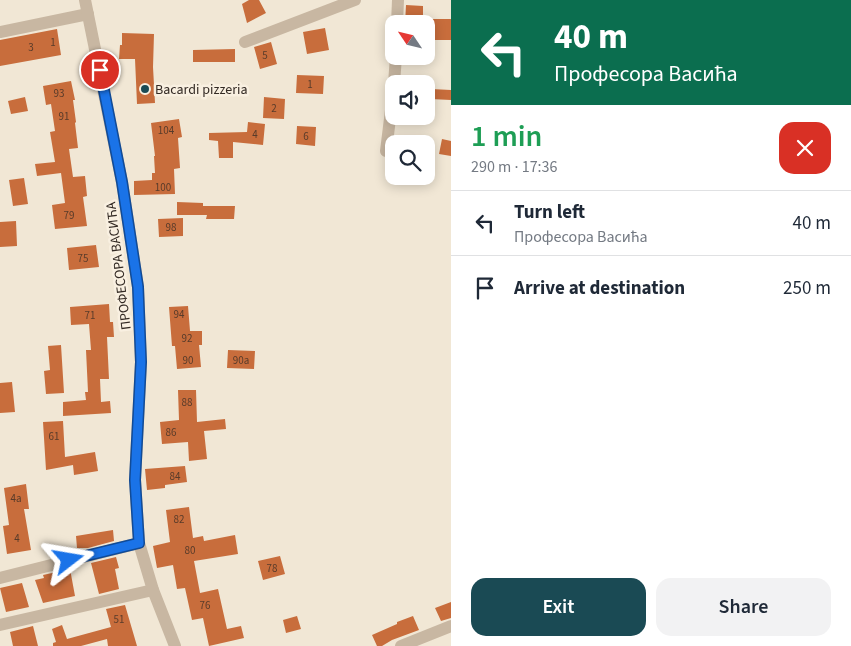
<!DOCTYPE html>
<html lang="en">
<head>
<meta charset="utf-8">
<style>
  :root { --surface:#fff; --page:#f2f2f3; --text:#1f2937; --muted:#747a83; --line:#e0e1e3; --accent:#1a4a54 }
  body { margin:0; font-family:"Source Sans 3",sans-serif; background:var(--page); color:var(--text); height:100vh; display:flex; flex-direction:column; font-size:19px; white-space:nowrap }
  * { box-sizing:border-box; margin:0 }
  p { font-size:16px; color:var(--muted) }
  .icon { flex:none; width:28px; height:28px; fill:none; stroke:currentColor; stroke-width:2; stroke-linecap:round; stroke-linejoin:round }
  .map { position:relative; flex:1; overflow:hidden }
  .panel { display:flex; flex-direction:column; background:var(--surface); width:400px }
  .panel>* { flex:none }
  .top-card { background:#0b6e4f; color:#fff; overflow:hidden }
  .needle { width:32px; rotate:305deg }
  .buttons { position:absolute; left:385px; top:15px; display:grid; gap:10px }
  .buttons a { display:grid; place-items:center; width:50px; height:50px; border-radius:10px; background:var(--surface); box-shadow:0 2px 12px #0003; font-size:25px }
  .pin { position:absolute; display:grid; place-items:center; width:42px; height:42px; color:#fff; margin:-21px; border:2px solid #fff; border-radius:50%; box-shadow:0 1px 5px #0007 }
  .me { position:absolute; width:55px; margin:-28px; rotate:76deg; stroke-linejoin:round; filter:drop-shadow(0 0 4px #0008) }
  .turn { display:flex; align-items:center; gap:18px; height:105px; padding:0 20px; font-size:22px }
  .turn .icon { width:65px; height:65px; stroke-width:2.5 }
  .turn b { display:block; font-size:35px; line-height:42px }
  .round { display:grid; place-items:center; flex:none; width:52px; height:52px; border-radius:15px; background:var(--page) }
  .summary { display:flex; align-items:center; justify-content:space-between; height:85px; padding:0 20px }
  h1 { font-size:30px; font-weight:600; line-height:38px; color:#1e9e55 }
  .action { display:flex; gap:10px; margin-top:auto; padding:10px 20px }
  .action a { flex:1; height:58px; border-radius:15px; background:var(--accent); color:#fff; font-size:20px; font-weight:600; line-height:58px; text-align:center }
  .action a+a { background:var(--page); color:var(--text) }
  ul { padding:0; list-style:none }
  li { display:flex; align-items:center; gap:15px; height:65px; padding:0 20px; border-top:1px solid var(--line) }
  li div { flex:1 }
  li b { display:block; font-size:19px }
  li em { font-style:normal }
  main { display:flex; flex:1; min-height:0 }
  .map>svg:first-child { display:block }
  .building { fill:#c86d3c }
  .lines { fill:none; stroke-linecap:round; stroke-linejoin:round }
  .minor { stroke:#c8b7a2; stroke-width:12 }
  .tertiary { stroke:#c8b7a2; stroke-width:12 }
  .route-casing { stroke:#114b97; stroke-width:12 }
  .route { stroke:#1a73e8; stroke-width:9 }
  .poi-dot { fill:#1a4a54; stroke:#f9f0e1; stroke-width:2 }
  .labels { text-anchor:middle; stroke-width:5; stroke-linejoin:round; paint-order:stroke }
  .number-label { font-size:11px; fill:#583b2a }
  .poi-label { font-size:14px; fill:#332a24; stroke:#f9f0e1; text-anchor:start }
  .street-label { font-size:14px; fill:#332a24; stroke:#f9f0e1 }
</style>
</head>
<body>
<main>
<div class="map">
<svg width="451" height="646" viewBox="0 0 451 646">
  <rect width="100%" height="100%" fill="#f1e7d5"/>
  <path class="building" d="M249 0H259L266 13 247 23 242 4Z
    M406 5 423 6V24H405Z
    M426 19H451V40H426Z
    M325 28 329 50 307 54 303 32Z
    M57 29 61 55 0 66V40Z
    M122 33 154 34 153 67 155 103 137 104 135 59H119L120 45H122Z
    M271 42 277 64 260 69 254 47Z
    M235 49V62H193V50Z
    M297 75 324 76 323 94 296 93Z
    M71 81 75 100H73L76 122 75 123 78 148 69 149 73 177 85 176 87 196 83 197 87 226 55 229 52 205 65 203 61 173 37 176 35 164 55 162 50 132 55 131 51 104 46 105 43 86Z
    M431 89 451 90V100L430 99Z
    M25 97 28 111 11 114 8 101Z
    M264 97 285 99 284 119 263 118Z
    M179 119 182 137 178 138 180 168 174 169 175 194 134 195V181L152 180V173H155L154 156H155L151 123Z
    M248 122 265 124 263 145 233 142V158H219L218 141 209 140V133L247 132Z
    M297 126 316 127 315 146 296 144Z
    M442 139 451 141V156L439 154Z
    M24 178 28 204 13 206 9 180Z
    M177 202 203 203V206H235L234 219H206L207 215H177Z
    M183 218V236L159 237 158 219Z
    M16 221 17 246 0 247V222Z
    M96 245 99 267 69 270 67 248Z
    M109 304 110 322H113L114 337H107L109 379H100L101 402 110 401 111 413 63 416V402L86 400 85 392H88L86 350H91L89 324 71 325 70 307Z
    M188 306 190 331H202V345H199L201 367 177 369 175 346H172L169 307Z
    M61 345 64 393 46 394 44 371 50 370 48 346Z
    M228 350 255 351 254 369 227 368Z
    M12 382 15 412 0 413V383Z
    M178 390H196L197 422 225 419 226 429 204 431 207 459 189 461 188 442 162 444 160 422 179 420Z
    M63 421 65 457 95 452 98 471 74 475 73 465 46 470 43 422Z
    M185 466 187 482 165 485V488L147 490 145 469Z
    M26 484 29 509H24L31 550 7 554 3 526 9 525 4 488Z
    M189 507 193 538 203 536 204 541 235 535 238 554 194 561 200 593 218 589 227 629 241 626 244 638 209 646 203 618 192 620 185 588 177 589 173 565 157 568 153 546 170 542 166 510Z
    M113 530 114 541 88 548H77L76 536Z
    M280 556 285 574 263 580 258 561Z
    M116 557 119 568 115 569 119 589 99 594 91 563Z
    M70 569 75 596 43 603 35 580 44 578 43 575Z
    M22 583 29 607 6 612 0 588Z
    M451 602V618L441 621 435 608Z
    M125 605 137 646H108L107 639 81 646H53V643L56 642 52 629 62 625 67 639 111 627 106 609Z
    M297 616 301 629 286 633 283 620Z
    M413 616 419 630 392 640 382 646H377L372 635 397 624V622Z
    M33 626 38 646H13L10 632Z"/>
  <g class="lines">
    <path class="minor" d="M397 24 398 0
      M0 32 88 14
      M245 42 355 0
      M394 84 396 56
      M386 151 394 86
      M0 578 139 543
      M0 625 153 590
      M401 646 451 626"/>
    <path class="tertiary" d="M85 0 122 182 138 287 141 362 135 480 139 543 153 590 175 646"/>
  </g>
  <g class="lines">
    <g class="route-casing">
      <path id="route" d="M69 560 139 543 135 480 141 362 138 287 122 182 100 70"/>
    </g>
    <use href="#route" class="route"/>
  </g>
  <circle class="poi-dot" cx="145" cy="89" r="5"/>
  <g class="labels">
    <g class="number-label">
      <text x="53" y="46">1</text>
      <text x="31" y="51">3</text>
      <text x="265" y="59">5</text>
      <text x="310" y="88">1</text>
      <text x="59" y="97">93</text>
      <text x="274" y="112">2</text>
      <text x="64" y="120">91</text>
      <text x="166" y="134">104</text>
      <text x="255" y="138">4</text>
      <text x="306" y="140">6</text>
      <text x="163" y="191">100</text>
      <text x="69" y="219">79</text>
      <text x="171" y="231">98</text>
      <text x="83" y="262">75</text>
      <text x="179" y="318">94</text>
      <text x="90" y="319">71</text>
      <text x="187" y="342">92</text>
      <text x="188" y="364">90</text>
      <text x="241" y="364">90a</text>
      <text x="187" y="406">88</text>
      <text x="171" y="436">86</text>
      <text x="54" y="440">61</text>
      <text x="175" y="480">84</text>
      <text x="16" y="502">4a</text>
      <text x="179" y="523">82</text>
      <text x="17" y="542">4</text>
      <text x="190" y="554">80</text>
      <text x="272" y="572">78</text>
      <text x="205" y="609">76</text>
      <text x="119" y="623">51</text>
    </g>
    <g class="poi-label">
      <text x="155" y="94">Bacardi pizzeria</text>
    </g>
    <g class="street-label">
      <text transform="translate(118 266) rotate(-97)" y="5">ПРОФЕСОРА ВАСИЋА</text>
    </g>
  </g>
</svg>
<div class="buttons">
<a><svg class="needle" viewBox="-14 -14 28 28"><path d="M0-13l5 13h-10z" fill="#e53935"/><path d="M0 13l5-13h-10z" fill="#747a83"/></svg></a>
<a><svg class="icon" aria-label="sound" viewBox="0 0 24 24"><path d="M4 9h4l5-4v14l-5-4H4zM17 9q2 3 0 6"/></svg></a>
<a><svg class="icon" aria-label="search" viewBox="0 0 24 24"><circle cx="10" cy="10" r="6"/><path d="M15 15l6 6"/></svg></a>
</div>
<div class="pin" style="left:100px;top:70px;background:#d93025"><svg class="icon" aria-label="arrive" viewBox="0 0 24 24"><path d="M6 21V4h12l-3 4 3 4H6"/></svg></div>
<svg class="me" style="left:69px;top:560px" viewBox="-20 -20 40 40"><path d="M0-17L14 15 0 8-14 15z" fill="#1a73e8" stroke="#fff" stroke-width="4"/></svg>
</div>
<section class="panel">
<div class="top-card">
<div class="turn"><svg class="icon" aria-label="left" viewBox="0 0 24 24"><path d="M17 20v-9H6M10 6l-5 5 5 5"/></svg><div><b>40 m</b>Професора Васића</div></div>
</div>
<div class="summary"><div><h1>1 min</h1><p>290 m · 17:36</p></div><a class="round" style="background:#d93025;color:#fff"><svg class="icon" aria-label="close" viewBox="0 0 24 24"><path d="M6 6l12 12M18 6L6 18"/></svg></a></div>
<ul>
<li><svg class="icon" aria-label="left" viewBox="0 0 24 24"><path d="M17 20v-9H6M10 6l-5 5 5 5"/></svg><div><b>Turn left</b><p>Професора Васића</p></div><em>40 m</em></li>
<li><svg class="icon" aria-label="arrive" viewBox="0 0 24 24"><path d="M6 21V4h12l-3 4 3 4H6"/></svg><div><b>Arrive at destination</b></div><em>250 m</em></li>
</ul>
<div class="action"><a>Exit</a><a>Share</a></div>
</section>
</main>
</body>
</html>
